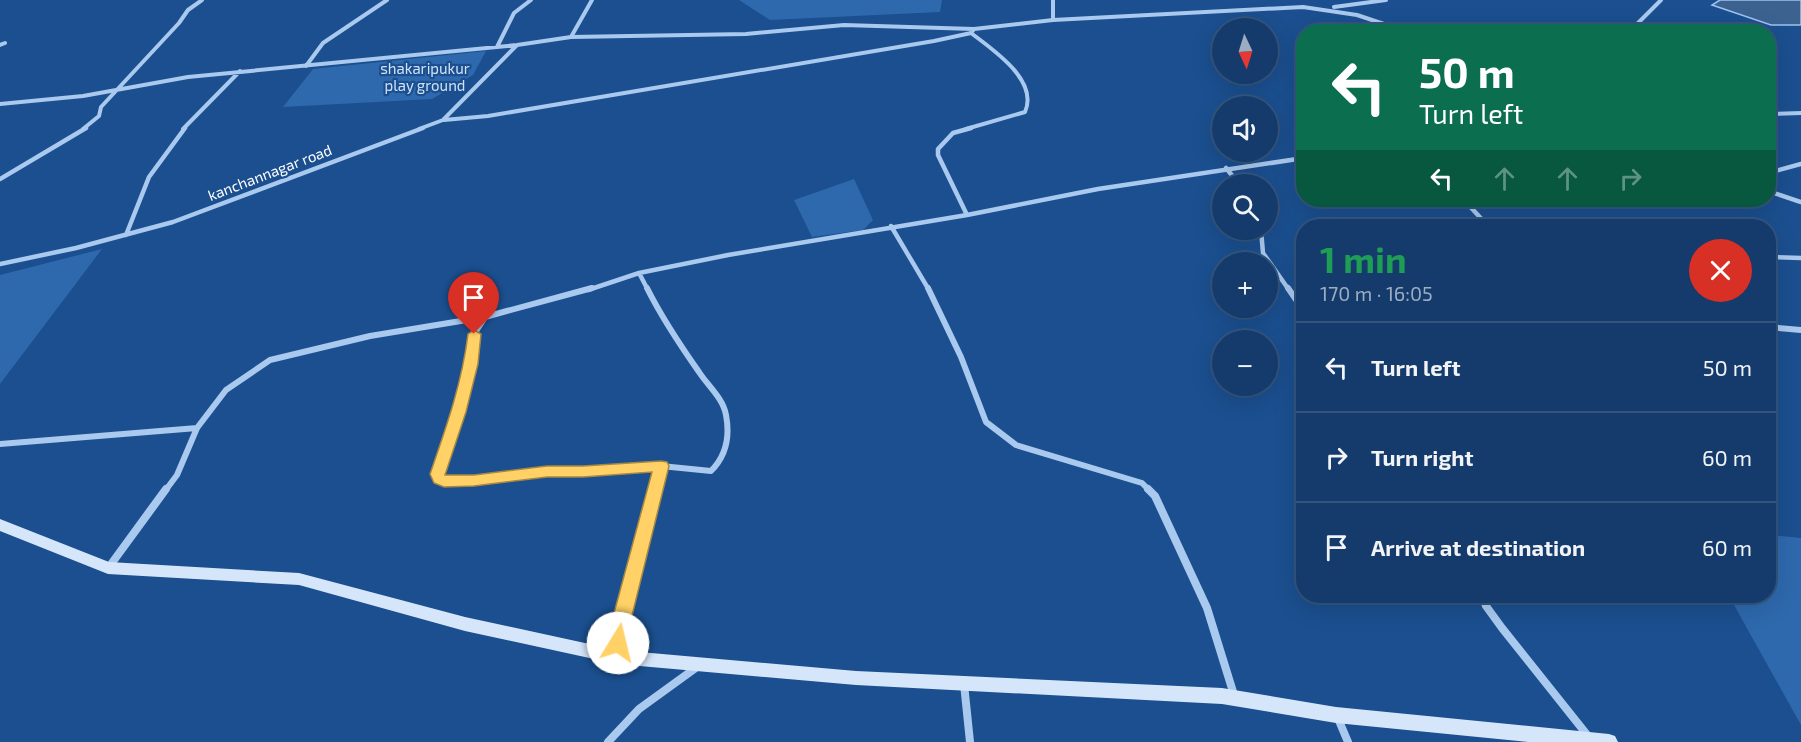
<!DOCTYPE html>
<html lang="en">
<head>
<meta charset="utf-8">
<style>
  :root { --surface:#143b6b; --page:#214673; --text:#f1f3f6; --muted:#9dadc1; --line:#33557e }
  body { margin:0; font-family:"Exo 2",sans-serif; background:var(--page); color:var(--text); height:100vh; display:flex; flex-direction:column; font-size:22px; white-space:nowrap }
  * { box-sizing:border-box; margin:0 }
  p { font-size:20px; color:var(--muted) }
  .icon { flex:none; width:33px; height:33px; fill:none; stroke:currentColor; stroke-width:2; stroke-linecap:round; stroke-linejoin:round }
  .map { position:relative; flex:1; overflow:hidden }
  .panel { position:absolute; left:1296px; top:219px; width:480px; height:384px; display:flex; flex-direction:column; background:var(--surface); border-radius:24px; box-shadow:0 6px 24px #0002,0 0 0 2px var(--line) }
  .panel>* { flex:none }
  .hud { position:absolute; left:1296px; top:24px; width:480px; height:183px; border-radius:24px; box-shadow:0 6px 24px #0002,0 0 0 2px var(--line); background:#0b6e4f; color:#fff; overflow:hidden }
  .needle { width:39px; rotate:176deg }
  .fabs { position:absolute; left:1212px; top:18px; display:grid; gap:12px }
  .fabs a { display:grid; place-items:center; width:66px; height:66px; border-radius:50%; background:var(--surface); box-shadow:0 6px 24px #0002,0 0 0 2px var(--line); font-size:30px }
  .pin { position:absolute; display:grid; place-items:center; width:51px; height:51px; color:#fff; margin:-62px -26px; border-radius:50% 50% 50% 0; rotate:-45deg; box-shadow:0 0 6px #0007 }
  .pin .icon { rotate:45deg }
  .me { position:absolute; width:66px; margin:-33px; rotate:9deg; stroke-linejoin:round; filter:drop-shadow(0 0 4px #0008) }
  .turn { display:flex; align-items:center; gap:21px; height:126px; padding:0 24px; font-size:27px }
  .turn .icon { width:78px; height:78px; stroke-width:2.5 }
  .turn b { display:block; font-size:42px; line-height:51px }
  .lanes { display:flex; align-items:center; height:57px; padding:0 24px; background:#0003; justify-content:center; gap:30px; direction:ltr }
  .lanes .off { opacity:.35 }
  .round { display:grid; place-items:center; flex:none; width:63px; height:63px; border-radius:32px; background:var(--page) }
  .headline { display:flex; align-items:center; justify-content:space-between; height:102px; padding:0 24px }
  h1 { font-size:36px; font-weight:700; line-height:45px; color:#1e9e55 }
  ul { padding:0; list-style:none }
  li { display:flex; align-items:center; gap:18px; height:90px; padding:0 24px; border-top:2px solid var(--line) }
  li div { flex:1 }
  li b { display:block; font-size:22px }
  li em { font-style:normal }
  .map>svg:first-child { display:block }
  .green { fill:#2e69ad }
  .water { fill:#3c6290; stroke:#9cc4f0; stroke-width:1.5 }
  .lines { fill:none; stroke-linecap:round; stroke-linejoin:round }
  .minor-far3 { stroke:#a9c9ee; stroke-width:4 }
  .minor-far2 { stroke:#a9c9ee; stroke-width:4.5 }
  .minor-far1 { stroke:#a9c9ee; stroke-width:6 }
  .minor { stroke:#a9c9ee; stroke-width:8 }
  .secondary { fill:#d6e6fa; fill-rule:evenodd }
  .route { fill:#ffd166; stroke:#a68842; stroke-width:1.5 }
  .labels { text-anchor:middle; stroke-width:4.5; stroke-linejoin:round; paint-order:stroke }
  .far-park-label { font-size:15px; fill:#cfe3fa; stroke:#1b4f8f }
  .far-street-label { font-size:15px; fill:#fff; stroke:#1b4f8f }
</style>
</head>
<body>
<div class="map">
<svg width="1801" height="742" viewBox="0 0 1801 742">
  <rect width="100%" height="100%" fill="#1b4f8f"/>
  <path class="green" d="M739 0H942L940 12 770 20Z
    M486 51 473 75 432 99 283 107 313 69Z
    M854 179 873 220 863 230 812 237 794 200Z
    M102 249 0 384V275Z
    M1769 535 1801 538V725L1729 596H1768Z"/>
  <path class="water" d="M1720 0H1801V25H1771L1712 5Z"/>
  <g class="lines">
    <path class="minor-far3" d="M1053 0V20
      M1334 7 1386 0
      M1629 32 1661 0
      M571 37 592 0
      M0 45 5 43
      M497 47 514 13 531 0
      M306 66 323 43 387 0
      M0 104 83 96 188 77 517 45 571 37 746 34 844 25 974 29 1053 20 1303 7 1357 15 1408 32
      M1768 114 1801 113
      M444 120 488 116 934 41 971 33 974 29
      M83 129 99 116 101 107 179 23 188 10 202 0
      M183 129 240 71
      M419 129 443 120 517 45
      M966 129 1025 112C1039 80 993 50 971 33"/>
    <path class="minor-far2" d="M1226 168 1239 184
      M1768 173 1801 164
      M0 179 86 128
      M1768 191 1801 202
      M1464 200 1488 226
      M967 215 938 155V149L953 133 971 128
      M891 226 929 290
      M1261 230 1263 253 1289 290
      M126 235 149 177 185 128
      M1768 257 1801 258
      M0 264 76 248 173 222 423 128
      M639 273 648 290
      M588 290 639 273 728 255 967 215 1098 189 1304 158"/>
    <path class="minor-far1" d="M647 288C662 318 680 345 699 372 708 386 723 398 726 415 730 436 726 456 711 471L661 466 655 491
      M928 288 961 357 986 422 1016 445 1142 483 1150 491
      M1288 288 1299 304 1304 307
      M485 317 474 334 471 365 459 412 437 474 439 479 444 481 474 480 547 471 583 472 661 466
      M1768 327 1801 330
      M0 444 197 428
      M165 491 177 475 197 428 226 390 270 360 370 336 485 317 592 288"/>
    <path class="minor" d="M1148 489 1155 496 1207 608 1234 695
      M109 567 166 489
      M1483 596 1486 606 1502 628 1588 736
      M617 656 619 628 655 489
      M964 684 970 742
      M1337 716 1348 742
      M608 742 639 709 697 667"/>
    <path class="secondary" d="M0 519 109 562 299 573 465 617 617 650 856 671 1222 688 1336 707 1609 734 1615 736 1618 742H1528L1336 723 1222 704 856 685 617 664 465 631 299 585 108 574 0 531Z"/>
  </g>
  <path class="route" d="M474 330 481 334 478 364 466 412 445 475H474L547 466H583L661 461 667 462 669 466 624 648 618 651 612 648 609 643 610 628 652 472 583 477H547L474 486 444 487 434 483 430 474C446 428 462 383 468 334Z"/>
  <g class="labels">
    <g class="far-park-label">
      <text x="425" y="74">shakaripukur<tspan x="425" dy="17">play ground</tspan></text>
    </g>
    <g class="far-street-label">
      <text transform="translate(270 173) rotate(-21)" y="5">kanchannagar road</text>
    </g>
  </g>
</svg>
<div class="fabs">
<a><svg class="needle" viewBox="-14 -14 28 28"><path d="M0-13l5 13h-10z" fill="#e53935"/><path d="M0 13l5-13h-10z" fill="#9dadc1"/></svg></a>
<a><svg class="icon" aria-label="sound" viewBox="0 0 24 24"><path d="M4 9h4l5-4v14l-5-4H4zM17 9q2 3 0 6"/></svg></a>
<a><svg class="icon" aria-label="search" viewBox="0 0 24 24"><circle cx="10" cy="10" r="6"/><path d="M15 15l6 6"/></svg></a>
<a>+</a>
<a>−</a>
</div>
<div class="pin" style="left:474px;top:334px;background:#d93025"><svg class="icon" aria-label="arrive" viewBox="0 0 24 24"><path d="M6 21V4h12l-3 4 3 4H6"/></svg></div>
<svg class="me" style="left:618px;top:643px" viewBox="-20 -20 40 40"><circle r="19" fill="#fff"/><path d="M0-13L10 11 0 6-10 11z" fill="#ffd166"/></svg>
<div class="hud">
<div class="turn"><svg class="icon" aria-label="left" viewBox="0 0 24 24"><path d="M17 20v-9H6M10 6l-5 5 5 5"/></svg><div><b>50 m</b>Turn left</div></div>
<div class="lanes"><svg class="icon" aria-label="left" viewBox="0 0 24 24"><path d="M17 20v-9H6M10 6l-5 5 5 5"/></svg><svg class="icon off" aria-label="ahead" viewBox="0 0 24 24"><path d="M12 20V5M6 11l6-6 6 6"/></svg><svg class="icon off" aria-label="ahead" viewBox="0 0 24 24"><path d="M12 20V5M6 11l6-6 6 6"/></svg><svg class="icon off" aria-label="right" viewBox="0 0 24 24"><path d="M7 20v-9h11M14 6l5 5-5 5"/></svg></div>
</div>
<section class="panel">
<div class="headline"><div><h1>1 min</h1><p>170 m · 16:05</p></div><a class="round" style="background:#d93025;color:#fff"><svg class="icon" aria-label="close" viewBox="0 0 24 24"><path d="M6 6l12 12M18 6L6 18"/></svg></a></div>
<ul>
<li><svg class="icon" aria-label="left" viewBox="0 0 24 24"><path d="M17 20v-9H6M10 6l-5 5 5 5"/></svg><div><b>Turn left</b></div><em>50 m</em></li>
<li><svg class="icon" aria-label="right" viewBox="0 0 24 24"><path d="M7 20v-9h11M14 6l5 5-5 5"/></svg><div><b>Turn right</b></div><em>60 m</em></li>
<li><svg class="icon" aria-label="arrive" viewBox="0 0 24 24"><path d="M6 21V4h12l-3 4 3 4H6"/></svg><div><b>Arrive at destination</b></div><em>60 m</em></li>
</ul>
</section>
</div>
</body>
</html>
